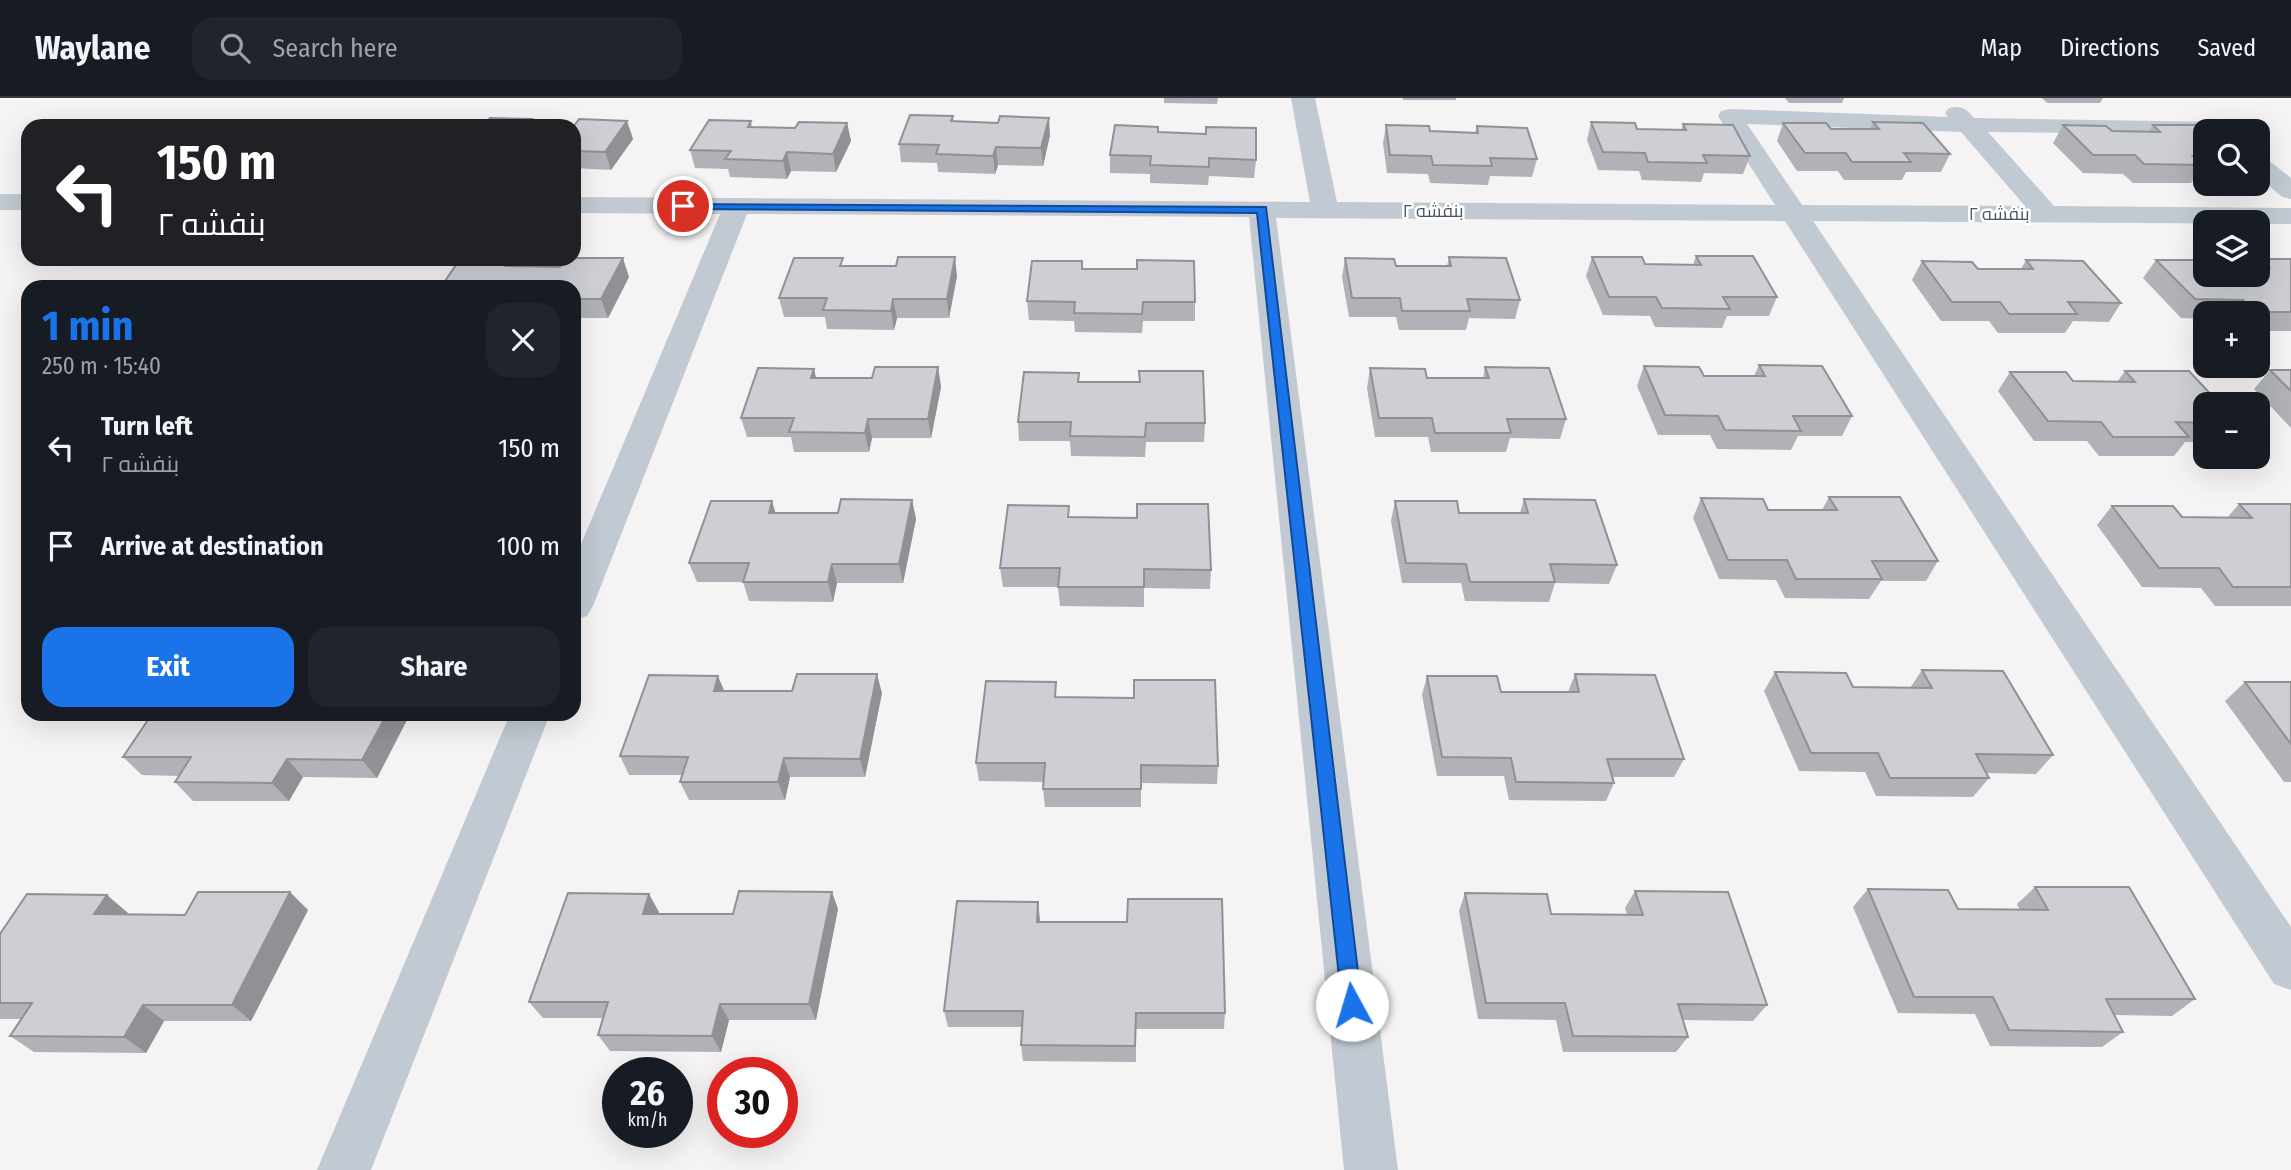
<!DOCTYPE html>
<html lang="en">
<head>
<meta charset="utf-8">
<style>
  :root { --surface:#171b24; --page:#20242c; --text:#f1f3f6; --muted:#9ea1a6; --line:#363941; --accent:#1a73e8 }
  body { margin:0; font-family:"Fira Sans Condensed",Cairo,sans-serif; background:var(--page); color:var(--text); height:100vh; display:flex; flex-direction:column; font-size:26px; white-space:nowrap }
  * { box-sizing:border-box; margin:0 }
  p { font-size:23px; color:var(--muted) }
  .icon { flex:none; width:38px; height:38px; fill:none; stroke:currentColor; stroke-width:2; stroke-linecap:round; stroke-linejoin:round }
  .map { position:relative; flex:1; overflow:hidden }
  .details { position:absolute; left:21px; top:182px; width:560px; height:441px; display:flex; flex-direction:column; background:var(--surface); border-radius:21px; box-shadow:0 7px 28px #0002 }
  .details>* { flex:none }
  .guide { position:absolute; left:21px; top:21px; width:560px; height:147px; border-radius:21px; box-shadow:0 7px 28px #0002; background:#202124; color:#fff; overflow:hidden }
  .controls { position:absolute; left:2193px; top:21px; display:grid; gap:14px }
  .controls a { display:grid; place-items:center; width:77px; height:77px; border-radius:14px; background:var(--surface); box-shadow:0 7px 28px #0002; font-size:35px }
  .speed { position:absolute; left:602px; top:959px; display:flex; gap:14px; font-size:35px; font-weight:700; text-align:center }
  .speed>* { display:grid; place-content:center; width:91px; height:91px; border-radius:50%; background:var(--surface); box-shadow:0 7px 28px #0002; line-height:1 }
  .speed small { font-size:18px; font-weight:400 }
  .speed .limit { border:10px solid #d22; background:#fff; color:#111 }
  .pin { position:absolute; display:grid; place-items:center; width:60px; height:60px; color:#fff; margin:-30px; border:4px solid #fff; border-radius:50%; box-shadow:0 2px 7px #0007 }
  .me { position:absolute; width:77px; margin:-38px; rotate:354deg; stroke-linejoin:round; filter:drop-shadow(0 0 5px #0008) }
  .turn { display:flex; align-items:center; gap:24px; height:147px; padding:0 21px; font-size:32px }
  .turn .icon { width:91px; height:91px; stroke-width:2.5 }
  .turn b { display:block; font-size:49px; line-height:60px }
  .round { display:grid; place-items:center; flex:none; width:74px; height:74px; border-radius:21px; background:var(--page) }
  .summary { display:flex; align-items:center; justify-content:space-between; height:119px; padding:0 21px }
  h1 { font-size:42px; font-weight:700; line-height:52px; color:var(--accent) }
  .action { display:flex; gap:14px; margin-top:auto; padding:14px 21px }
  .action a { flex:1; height:80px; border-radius:21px; background:var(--accent); color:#fff; font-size:28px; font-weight:700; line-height:80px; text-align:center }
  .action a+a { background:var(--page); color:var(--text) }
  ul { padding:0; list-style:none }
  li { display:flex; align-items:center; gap:21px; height:98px; padding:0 21px }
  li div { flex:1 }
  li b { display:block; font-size:26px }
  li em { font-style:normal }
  header { display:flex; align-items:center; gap:42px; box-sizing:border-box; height:98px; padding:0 35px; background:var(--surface); border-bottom:2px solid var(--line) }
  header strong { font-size:33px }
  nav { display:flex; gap:38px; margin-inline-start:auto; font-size:24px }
  .search { width:490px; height:63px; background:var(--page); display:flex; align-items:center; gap:18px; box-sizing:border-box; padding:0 24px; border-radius:21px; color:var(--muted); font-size:26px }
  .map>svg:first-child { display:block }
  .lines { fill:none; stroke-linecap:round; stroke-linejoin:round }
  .street { fill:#c1cad2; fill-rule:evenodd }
  .wall { fill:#b0b2b7 }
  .shaded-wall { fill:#909195 }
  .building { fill:#cdcfd5; stroke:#909195; stroke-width:2 }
  .route { fill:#1a73e8; stroke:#114b97; stroke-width:2 }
  .labels { text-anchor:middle; stroke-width:5; stroke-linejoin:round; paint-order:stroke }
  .far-street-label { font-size:18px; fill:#4a5661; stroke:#fff }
</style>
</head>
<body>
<header>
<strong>Waylane</strong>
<div class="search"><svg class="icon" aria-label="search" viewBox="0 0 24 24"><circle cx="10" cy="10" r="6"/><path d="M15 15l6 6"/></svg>Search here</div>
<nav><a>Map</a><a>Directions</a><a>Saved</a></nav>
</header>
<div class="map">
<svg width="2291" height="1072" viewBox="0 0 2291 1072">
  <rect width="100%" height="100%" fill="#f5f3f3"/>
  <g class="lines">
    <path class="street" d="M1291 0H1315L1337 104 1775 107 1718 18 1721 13 1730 11 1948 19 1945 15 1949 10C1961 7 1966 10 1974 20L2221 24 2224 29 2221 33H2205V36L1988 34 2054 108 2291 110V126L1813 123 2291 829V892L2274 886 1785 123 1276 120 1398 1072H1344L1249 119 747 116 593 508 587 518 574 522V463L720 116 574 115V99L1310 104ZM1747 26 1961 34 2025 108 1802 107Z
      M2258 58 2267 61 2291 80V101L2282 99 2258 78Z
      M0 96H28V112H0Z
      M510 616H550L371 1072H317Z"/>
  </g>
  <path class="wall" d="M1164 0H1218L1217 6 1164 5Z
    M1403 0H1456V2H1403Z
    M1785 0H1844L1842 5H1789Z
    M2042 0H2103L2100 5H2047Z
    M953 18 954 24 1050 37 1043 68 998 67 995 76 938 74 937 65 901 64 899 46Z
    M627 23 633 41 611 72 574 70V28L534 27 574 28Z
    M751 23 752 29 795 30 847 25 851 43 836 74 791 73 787 81 730 79 728 71 695 70 690 52Z
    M1591 24 1637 31 1681 32 1683 26 1750 58 1743 76 1704 75 1701 84 1642 82 1639 73 1598 72 1587 42Z
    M1873 24 1950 56 1941 74H1906L1902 82H1844L1838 73H1797L1777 43 1783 25 1831 31H1870Z
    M1386 27 1430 33 1475 35 1477 28 1537 61 1532 79 1490 78 1488 87 1430 85 1428 76 1387 75 1383 45Z
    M2063 27 2112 33H2149L2153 27 2205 33V76H2197L2191 85H2133L2123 76 2083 75 2053 45Z
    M1158 29V34L1256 62 1254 80 1209 78 1208 87 1150 85V76L1110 75V57Z
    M1696 158 1777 199 1769 218H1727L1722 230 1655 229 1650 218 1603 217 1586 178 1592 159 1645 166 1693 167Z
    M1449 159 1520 202 1515 221 1469 220 1466 232H1399L1396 219H1349L1342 179 1345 160 1396 168H1447Z
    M460 161H510L513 168 629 179 608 220H574V189Z
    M2260 161H2291V233H2258V215H2205V221L2181 220 2143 180 2156 162 2205 177H2258V163Z
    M2026 162 2121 205 2109 224 2073 223 2065 235H1998L1989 223H1941L1912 182 1922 163 1978 171H2021Z
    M845 168 957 178 949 220H897L894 232 827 231 825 219H784L779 200Z
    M1083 171 1195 204V223H1143L1142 235 1075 234 1074 223 1029 222 1027 203Z
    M1759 267 1852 318 1842 338H1798L1791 352 1717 351 1710 337H1658L1637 288 1644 268 1704 278H1754Z
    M938 269 941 289 931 340H872L869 354H794L791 339H747L741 320 814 271 816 280H872Z
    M1485 269 1566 321 1560 341 1510 340 1506 354H1431L1428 339H1375L1367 290 1370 270 1427 280H1483Z
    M2270 272H2291V330L2254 291Z
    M2125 273 2205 306V344H2185L2174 358H2099L2087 343H2034L1998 293 2010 274 2073 283 2117 284Z
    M1079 275V284L1205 325 1204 344H1146L1145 359 1071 358 1070 343H1019L1018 324Z
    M1829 399 1938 463 1926 483H1881L1869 501 1785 500 1776 482 1719 481 1693 420 1701 400 1768 412H1822Z
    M1524 401 1617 467 1609 486 1555 485 1549 504 1465 503 1461 485H1402L1391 423 1395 403 1459 415H1520Z
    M912 402 916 421 903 485H837L833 504 749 503 743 484H697L689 465 776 415H838Z
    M2239 406H2291V508H2215L2201 490 2142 489 2097 427 2112 408 2182 419 2227 420Z
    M1070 419 1211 472 1210 491 1144 490V509L1060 508 1058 489H1003L1000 470Z
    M1922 572 2053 657 2036 676 1986 675 1989 680 1973 699 1876 698 1865 674 1799 673 1764 593 1775 574 1853 589 1910 590Z
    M1575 576 1684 661 1674 679H1613L1614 685 1606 703 1509 702 1504 678H1437L1422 597 1427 578 1501 594H1568Z
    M2245 584H2291V684H2284L2225 603Z
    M724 593 882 595 865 679H790L785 702H689L680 684 682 677H629L620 658Z
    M1057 599 1218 668 1217 686 1141 685V709H1045L1043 691V684L979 683 976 665Z
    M152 616H410L377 680 303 679 289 703H193L175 684 179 678 142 677 123 659Z
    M2035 789 2195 901 2172 918 2115 917 2123 934 2102 949 1990 948 1975 916 1898 915 1853 809 1868 791 1958 811 2020 812 2017 806Z
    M1635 793 1767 907 1753 923 1683 922 1688 939 1676 954H1563L1556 922 1478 921 1459 813 1465 795 1551 816 1627 817 1625 810Z
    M838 811 816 922H729L721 954 610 953 598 937 603 920H543L529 904 659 814V816H733Z
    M308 812 251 923H164L146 955 34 954 10 938 21 921H0V836L128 815 127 817H185Z
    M1040 824 1225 915 1224 931H1136V964L1023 963 1021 947 1022 929H948L944 913Z"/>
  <path class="shaded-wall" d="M1049 20 1050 37 1043 68 1041 50Z
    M627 23 633 41 611 72 605 54Z
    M847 25 851 43 836 74 833 56Z
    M996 49 998 67 995 76 993 58Z
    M787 54 791 73 787 81 783 63Z
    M955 159 957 178 949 220 947 201Z
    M623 160 629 179 608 220 601 201Z
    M510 161 518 179 506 168Z
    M893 201 897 220 894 232 891 213Z
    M938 269 941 289 931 340 928 321Z
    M814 271 818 290 811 280Z
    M574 282 577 289 574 295Z
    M868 321 872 340 869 354 865 335Z
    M912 402 916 421 903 485 899 466Z
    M772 403 778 423 769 415Z
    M832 466 837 485 833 504 828 484Z
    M877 576 882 595 865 679 860 661Z
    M718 578 726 597 714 593Z
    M387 616H410L377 680 362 662Z
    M784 660 790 679 785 702 778 684Z
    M287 661 303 679 289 703 272 685Z
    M290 794 308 812 251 923 232 907Z
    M832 794 838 811 816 922 809 906Z
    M649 796 659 814 653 833 643 816Z
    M107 797 128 815 116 834 94 816Z
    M1038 804 1040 822 1039 841 1037 824Z
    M720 906 729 922 721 954 712 938Z
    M143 907 164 923 146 955 124 939Z"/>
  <path class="building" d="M910 17 953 18 951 23 998 25 1000 18 1049 20 1041 50 996 49 993 58 936 56 939 47 899 46Z
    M490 20 532 21 527 27 574 28 579 21 627 23 605 54 574 53V28H483Z
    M709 22 751 23 748 29 795 30 799 24 847 25 833 56 787 54 783 63 725 61 731 53 690 52Z
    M1591 24 1635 25 1637 31 1686 32 1683 26 1733 27 1750 58 1703 57 1707 65 1648 64 1645 55 1603 54Z
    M1873 24 1923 25 1950 56 1904 55 1911 64H1852L1846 55H1805L1783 25H1826L1831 31H1879Z
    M1115 27 1158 29V34L1206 36V29L1256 30V62L1209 60V69L1150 67 1151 58 1110 57Z
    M1386 27 1429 28 1430 33 1478 35 1477 28 1527 30 1537 61 1490 60 1492 68 1433 67 1431 58 1390 57Z
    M2063 27 2106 28 2112 33 2160 34 2153 27H2202L2210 33H2205V58H2193L2203 67 2144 66 2135 57H2093Z
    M1696 158H1753L1777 199H1723L1730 211 1662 210 1656 199H1609L1592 159H1642L1645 166 1701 167Z
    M898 159H955L947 201H893L891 213 823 212 827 200H779L794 160H843L840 168H896Z
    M1449 159 1506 160 1520 202 1467 201 1470 213H1402L1400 200H1352L1345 160 1394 161 1396 168H1451Z
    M574 160H623L601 201H574V189H441L460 161H510L506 168 560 169 565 161H574Z
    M2260 161H2291V214H2255L2243 202 2195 201 2156 162H2205V177H2258V169H2269Z
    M1137 162 1194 163 1195 204H1143L1142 216 1074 215 1075 204 1027 203 1032 163H1082V171H1137Z
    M2026 162 2083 163 2121 205 2068 204 2077 216H2009L2000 204H1952L1922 163 1972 164 1978 171H2033Z
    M1759 267 1822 268 1852 318H1793L1801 333 1725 332 1718 318 1665 317 1644 268 1699 269 1704 278H1765Z
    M875 269H938L928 321H868L865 335 789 334 794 320H741L758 270 814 271 811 280H872Z
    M1485 269 1549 270 1566 321H1507L1511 335H1435L1432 320H1379L1370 270 1425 271 1427 280H1489Z
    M2270 272H2291V293Z
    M1139 273H1203L1205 325H1146L1145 339 1070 338 1071 324H1018L1024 274 1079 275 1078 284H1140Z
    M2125 273H2189L2220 306H2205V325L2176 324 2189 339H2113L2101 324 2048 323 2010 274H2066L2073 283 2135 284Z
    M1829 399H1900L1938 463H1872L1882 481H1796L1787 462H1728L1701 400 1763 401 1768 412H1837Z
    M841 401 912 402 899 466H832L828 484H743L749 465H689L711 403H772L769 415H838Z
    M1524 401 1595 402 1617 467 1550 466 1555 484H1470L1466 466 1406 465 1395 403H1457L1459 415H1528Z
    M1137 406H1208L1211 472 1144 471V489H1058L1060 470H1000L1008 407 1069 408 1068 419 1137 420Z
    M2239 406H2291V489H2233L2219 470H2159L2112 408H2173L2182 419 2252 420Z
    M1922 572 2003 573 2053 657 1976 656 1989 680H1890L1878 655H1811L1775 574 1846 575 1853 589 1932 590Z
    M797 576H877L860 661 784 660 778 684H680L688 659 620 658 649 577 718 578 714 593H792Z
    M1575 576 1655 577 1684 661H1607L1614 685 1516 684 1511 660 1442 659 1427 578H1497L1501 594H1579Z
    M1134 582H1215L1218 668 1141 667V691H1043L1045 665H976L986 583 1056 584 1055 599 1134 600Z
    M2245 584H2291V646Z
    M152 616H387L362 662 287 661 272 685 175 684 191 659H123Z
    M2035 789H2129L2195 901H2106L2123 934 2009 932 1993 899H1914L1868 791 1948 792 1958 811 2048 812Z
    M739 793 832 794 809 906H720L712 938 598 937 608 904H529L568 795 649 796 643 816H733Z
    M1635 793 1728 794 1767 907 1678 906 1688 939 1573 938 1565 905H1486L1465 795 1547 796 1551 816 1643 817Z
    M198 794H290L232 907H143L124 939 10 938 32 905H0V836L27 796 107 797 94 816 185 817Z
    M1128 801H1222L1225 915H1136L1135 948 1021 947 1023 913H944L957 803 1038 804 1037 824H1127Z"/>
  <path class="route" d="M679 106 1266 109 1362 907 1359 914 1352 917 1345 914 1342 907 1257 115 683 111 679 110Z"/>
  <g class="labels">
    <g class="far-street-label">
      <text x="1433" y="119">بنفشه ۲</text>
      <text x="1999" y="122">بنفشه ۲</text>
    </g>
  </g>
</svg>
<div class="controls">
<a><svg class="icon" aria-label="search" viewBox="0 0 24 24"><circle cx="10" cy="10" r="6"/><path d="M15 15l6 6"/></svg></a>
<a><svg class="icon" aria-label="layers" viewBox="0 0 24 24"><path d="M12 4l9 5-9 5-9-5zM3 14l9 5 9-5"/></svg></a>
<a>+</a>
<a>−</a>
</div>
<div class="speed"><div>26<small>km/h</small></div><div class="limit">30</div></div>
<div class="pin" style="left:683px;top:108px;background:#d93025"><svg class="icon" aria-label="arrive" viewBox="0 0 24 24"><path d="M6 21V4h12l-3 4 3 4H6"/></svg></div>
<svg class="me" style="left:1352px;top:907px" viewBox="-20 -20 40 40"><circle r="19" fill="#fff"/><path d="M0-13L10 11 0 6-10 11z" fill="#1a73e8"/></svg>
<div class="guide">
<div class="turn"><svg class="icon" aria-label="left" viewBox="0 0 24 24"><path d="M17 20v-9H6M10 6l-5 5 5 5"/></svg><div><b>150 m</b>بنفشه ۲</div></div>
</div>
<section class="details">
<div class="summary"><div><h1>1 min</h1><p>250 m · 15:40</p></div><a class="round"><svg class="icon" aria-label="close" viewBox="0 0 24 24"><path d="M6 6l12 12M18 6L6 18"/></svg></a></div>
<ul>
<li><svg class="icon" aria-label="left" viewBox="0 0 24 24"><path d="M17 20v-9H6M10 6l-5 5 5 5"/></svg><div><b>Turn left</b><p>بنفشه ۲</p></div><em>150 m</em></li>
<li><svg class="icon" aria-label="arrive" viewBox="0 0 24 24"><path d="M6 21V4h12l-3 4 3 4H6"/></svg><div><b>Arrive at destination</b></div><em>100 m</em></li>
</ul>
<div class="action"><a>Exit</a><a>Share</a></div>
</section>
</div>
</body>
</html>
